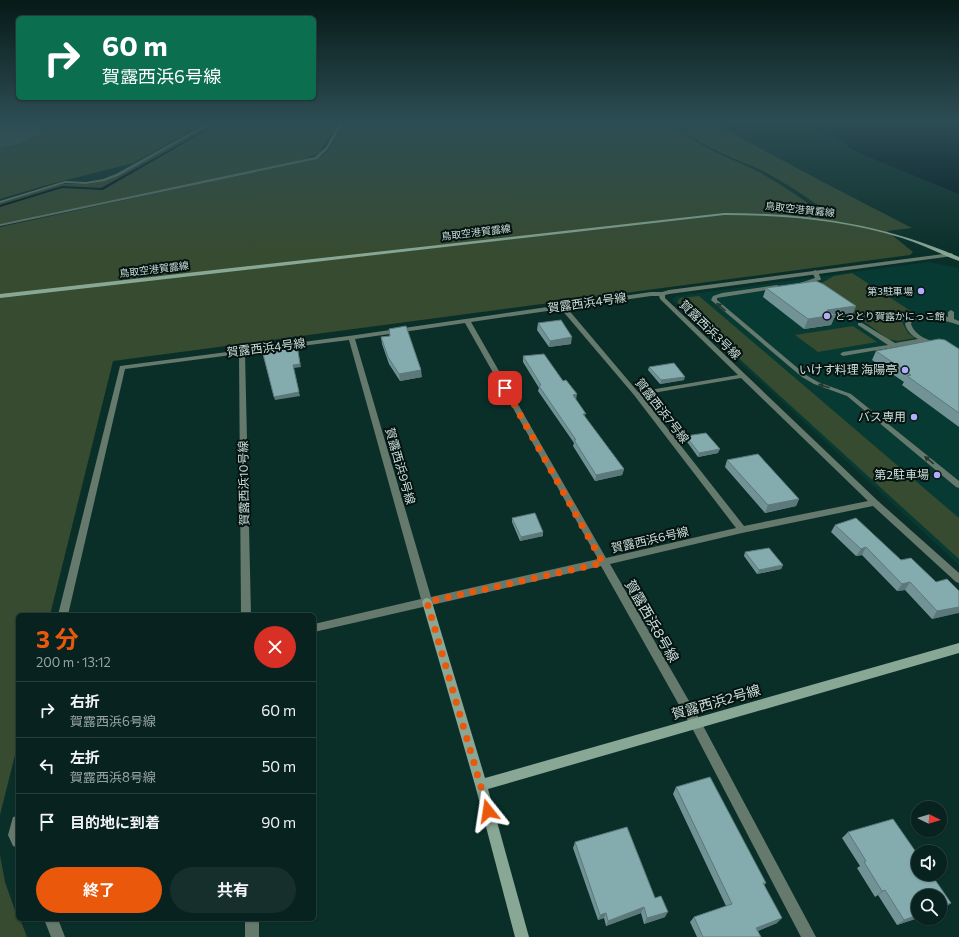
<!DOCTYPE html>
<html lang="ja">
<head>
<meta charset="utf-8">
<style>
  :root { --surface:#08231f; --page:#162f2c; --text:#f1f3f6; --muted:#98a4a4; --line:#29403d; --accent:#ea580c }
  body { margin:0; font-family:Commissioner,"Noto Sans JP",sans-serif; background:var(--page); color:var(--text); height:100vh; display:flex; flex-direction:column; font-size:15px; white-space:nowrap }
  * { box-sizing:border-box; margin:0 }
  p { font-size:13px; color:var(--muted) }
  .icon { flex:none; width:22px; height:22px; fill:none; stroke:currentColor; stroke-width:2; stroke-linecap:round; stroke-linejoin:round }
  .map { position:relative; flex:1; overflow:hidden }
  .panel { position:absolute; left:16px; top:613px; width:300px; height:308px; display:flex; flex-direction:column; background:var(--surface); border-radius:6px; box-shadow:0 1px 3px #0004,0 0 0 1px var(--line) }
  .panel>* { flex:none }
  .banner { position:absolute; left:16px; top:16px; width:300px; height:84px; border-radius:6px; box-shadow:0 1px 3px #0004,0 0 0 1px var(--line); background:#0b6e4f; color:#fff; overflow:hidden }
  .needle { width:26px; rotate:95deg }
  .buttons { position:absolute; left:911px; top:801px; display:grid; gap:8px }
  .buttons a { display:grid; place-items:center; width:36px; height:36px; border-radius:50%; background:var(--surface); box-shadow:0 1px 3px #0004,0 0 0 1px var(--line); font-size:20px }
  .pin { position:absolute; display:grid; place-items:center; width:34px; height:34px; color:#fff; margin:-17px; border-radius:8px; box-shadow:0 2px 6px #0006 }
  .me { position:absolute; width:44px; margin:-22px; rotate:345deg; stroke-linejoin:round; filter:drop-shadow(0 0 3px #0008) }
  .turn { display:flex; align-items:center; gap:14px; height:84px; padding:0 20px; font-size:18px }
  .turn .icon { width:52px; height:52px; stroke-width:2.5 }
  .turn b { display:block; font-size:28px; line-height:34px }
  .round { display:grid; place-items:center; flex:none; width:42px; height:42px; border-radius:21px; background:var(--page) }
  .overview { display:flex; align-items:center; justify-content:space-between; height:68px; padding:0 20px }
  h1 { font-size:24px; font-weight:700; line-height:30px; color:var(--accent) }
  .action { display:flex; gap:8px; margin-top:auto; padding:8px 20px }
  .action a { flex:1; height:46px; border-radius:24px; background:var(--accent); color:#fff; font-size:16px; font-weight:700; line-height:46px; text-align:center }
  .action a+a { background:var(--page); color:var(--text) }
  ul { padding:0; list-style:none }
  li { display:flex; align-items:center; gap:12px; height:56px; padding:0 20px; border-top:1px solid var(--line) }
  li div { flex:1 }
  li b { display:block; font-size:15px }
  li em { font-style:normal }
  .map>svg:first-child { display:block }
  .built { fill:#073a32 }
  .green { fill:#374b30 }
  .water { fill:#00161f }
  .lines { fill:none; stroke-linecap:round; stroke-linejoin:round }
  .stream { fill:#00161f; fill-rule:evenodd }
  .runway { fill:#3f5f5a; fill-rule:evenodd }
  .lane { fill:#66796d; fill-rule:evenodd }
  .street { fill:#66796d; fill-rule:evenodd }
  .secondary { fill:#88a795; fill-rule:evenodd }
  .wall { fill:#729396 }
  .shaded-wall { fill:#5c787a }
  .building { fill:#84abae; stroke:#5c787a }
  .oneway { fill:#283731 }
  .route { stroke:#ea580c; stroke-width:7; stroke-dasharray:0 12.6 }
  .poi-dot { fill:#b2adf9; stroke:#061411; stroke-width:1.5 }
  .labels { text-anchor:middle; stroke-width:4; stroke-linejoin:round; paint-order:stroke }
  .far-street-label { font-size:10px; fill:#cbdeda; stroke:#061411 }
  .far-poi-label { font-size:10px; fill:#cbdeda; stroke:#061411; text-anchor:end }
  .street-label { font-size:12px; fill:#cbdeda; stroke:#061411 }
  .poi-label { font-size:12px; fill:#cbdeda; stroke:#061411; text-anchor:end }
  .near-street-label { font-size:14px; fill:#cbdeda; stroke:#061411 }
</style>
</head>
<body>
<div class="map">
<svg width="959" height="937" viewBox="0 0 959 937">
  <rect width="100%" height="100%" fill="#0a2f29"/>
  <path class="built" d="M928 262 959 268V565L672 300 676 296Z"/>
  <path class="green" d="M58 123H206L133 163 47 185 0 199V147Z
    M212 123H339L319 153 302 160 0 224V203L62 184H88L109 180Z
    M344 123H675L679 125C688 144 740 162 759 172 781 184 803 199 823 214H829C811 199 782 181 761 170 746 163 693 143 685 130 684 129 684 127 683 125L679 123H713L821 181 912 228 887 231 913 252 910 255 113 361 50 615H18V743L0 815V227L318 158 328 151Z
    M852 273 917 315 910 316 902 322 908 333 915 338 898 341 888 339 816 286 834 276Z
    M699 296 959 518V559L677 302 680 298Z
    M853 326 877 342 818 352 795 335Z
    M0 855 5 882 18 919H20L27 937H0Z"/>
  <path class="water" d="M803 123H959V194L871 158 850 148 843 141Z"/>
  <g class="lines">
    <path class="stream" d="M217 123H219L103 190 62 188 0 207V205L62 186 101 188Z"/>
    <path class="runway" d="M0 123H48L40 134 20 143 0 148Z"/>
    <path class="lane" d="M208 123H212L118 176 105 181 86 184 65 183 0 203V201L65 181 86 182 103 179 116 174Z
      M815 270 818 272 821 279 820 280 800 285V283L815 278 812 272Z
      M777 285 779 286V288L723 297 717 298V300L806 375 818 382 851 394 959 481V488L956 487 847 396 814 384 802 377 711 300 713 296 722 293Z"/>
    <path class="street" d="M339 123H343L328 149 317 159 0 226V224L315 157 326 147Z
      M951 253 953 254V256L669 294 665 295V298L878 501 959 573V583L956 582 873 506 742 533 610 564 700 720 816 937H801L692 728 601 566 314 632V624L421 599 349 340 245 353 251 615H241L239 354 125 369 68 615H58L120 366 356 335 651 292H662L669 290ZM651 296H659L660 299 738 375 638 392 567 308ZM561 309 634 395 736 528 606 558 471 322ZM465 323 598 559 431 597 355 339ZM741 378 868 501 744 526 641 395Z
      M951 310 954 312V319L959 321V325C943 320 929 315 912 321L911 324C915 336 928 340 938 343V345L936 346 924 342 843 356 840 354 843 352 888 345 858 325V323H862L895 343 918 339C912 336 907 331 905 324L908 319 929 315 948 317V312Z
      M18 816V848L13 846 8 835 13 817Z
      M44 919H58L65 937H51Z
      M245 919H259V937H245Z"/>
    <path class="secondary" d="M724 213C807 213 883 224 959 257V261C940 254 922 244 902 238 844 220 784 215 724 215L0 298V294Z
      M427 598 430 599 432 602 485 778 959 643V653L488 789 529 937H515L475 785 422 602 424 599Z"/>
  </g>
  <path class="wall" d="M766 288 856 306 852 315 834 318 831 325 804 329 763 297Z
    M538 323 571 344 549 347 537 330Z
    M381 337 422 377 400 381 389 364 382 344Z
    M959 349V427L902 385 904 382 872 360 876 351Z
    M523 356 576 400 586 418 624 469 622 475 595 481 573 446 574 443 538 391 539 388 523 362Z
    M649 367 684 380 660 384 648 370Z
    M686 436 718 453 698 457 685 439Z
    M727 460 799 499 796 506 765 513 725 467Z
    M512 518 543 532V536L520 541 512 522Z
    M835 525 901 560 936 582 959 591V612L932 619 905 590 897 591 862 555 856 556 831 532Z
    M745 552 783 565 781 569 757 574 744 556Z
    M676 787 766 883 764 885 777 923 758 931 761 937H697L690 922 694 917 726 906 673 794Z
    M848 832 951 903 943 909 940 910V896L918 918 897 925 878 895 875 897 857 868 860 866 842 838Z
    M575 842 655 898 665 917 644 924 641 913 606 926 604 918 598 920 573 848Z"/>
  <path class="shaded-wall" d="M856 306 852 315 834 318 831 325 804 329 808 319 827 310Z
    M572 337 571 344 549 347 550 341Z
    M297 345 301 367 294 368 293 365Z
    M421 370 422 377 400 381 399 374Z
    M685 377 684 380 660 384 661 380Z
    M299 392 300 396 275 400 274 397Z
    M577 394 576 400 573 395Z
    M720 449 718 453 698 457 699 453Z
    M624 469 622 475 595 481 596 475Z
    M799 499 796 506 765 513 768 505Z
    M543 532V536L520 541 521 537Z
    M866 547 862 555 856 556 861 549Z
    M783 565 781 569 757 574 759 570Z
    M910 582 905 590 897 591 902 584Z
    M959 607V613L932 619 937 611Z
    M885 890 878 895 875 897 882 891Z
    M951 903 943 909 940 910V907Z
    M644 907 641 913 606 926 608 921Z
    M668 912 665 917 644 924 647 918Z
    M606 913 604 918 598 920 600 915Z
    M918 915V918L897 925 904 920Z
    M782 918 777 923 752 933 756 928Z"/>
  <path class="building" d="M816 281 823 284 856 306 827 310 835 315 808 319 766 288Z
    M561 320 572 337 550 341 538 323Z
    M406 326 421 370 399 374 388 357 381 337 390 336 389 329Z
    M939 339 945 340 959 349V413L907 376 911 375 876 351Z
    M297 345 300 364 293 365 299 392 274 397 263 354 271 353 270 348Z
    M544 354 563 381 566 380 577 394 573 395 586 414H583L624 469 596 475 574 440H576L539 386 541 385 523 356Z
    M674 363 685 377 661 380 649 367Z
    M706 433 720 449 699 453 686 436Z
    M758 454 799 499 768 505 727 460Z
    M535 513 543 532 521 537 512 518Z
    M856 518 901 560 911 558 936 582 947 579 959 591V607L937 611 910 582 902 584 866 547 861 549 835 525Z
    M769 548 783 565 759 570 745 552Z
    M710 777 766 883H763L782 918 756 928 761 937H703L694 917 732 904 676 787Z
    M893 819 918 855V874H931L951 903 940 907V896H918V915L904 920 885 890 882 891 864 862 866 861 848 832Z
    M627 827 655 898 661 896 668 912 647 918 644 907 608 921 606 913 600 915 575 842Z"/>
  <defs><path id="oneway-solid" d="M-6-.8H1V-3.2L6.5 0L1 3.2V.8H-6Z"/></defs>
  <g class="oneway">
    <use href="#oneway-solid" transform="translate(721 307) rotate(-139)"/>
    <use href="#oneway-solid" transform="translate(824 386) rotate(-162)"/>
    <use href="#oneway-solid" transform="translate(929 460) rotate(-141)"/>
  </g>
  <linearGradient id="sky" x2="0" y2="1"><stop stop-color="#061a17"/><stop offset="0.48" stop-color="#2d4d54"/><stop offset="1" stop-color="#2d4d54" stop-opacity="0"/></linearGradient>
  <rect width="959" height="254" fill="url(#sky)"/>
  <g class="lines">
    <path class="route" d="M488 811 427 602 603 563 505 388"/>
  </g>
  <g class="poi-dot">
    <circle cx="921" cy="291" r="4"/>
    <circle cx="827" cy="316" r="4"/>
    <circle cx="905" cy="370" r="4"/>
    <circle cx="914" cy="417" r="4"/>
    <circle cx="937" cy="475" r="4"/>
  </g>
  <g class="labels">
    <g class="far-street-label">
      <text transform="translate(800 209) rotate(6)" y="4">鳥取空港賀露線</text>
      <text transform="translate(476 232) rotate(-7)" y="4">鳥取空港賀露線</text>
      <text transform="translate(154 269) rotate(-7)" y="4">鳥取空港賀露線</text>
    </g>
    <g class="far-poi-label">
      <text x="913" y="295">第3駐車場</text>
      <text x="835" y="320" text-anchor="start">とっとり賀露かにっこ館</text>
    </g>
    <g class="street-label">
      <text transform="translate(587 303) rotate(-8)" y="4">賀露西浜4号線</text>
      <text transform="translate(710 330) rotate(44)" y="4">賀露西浜3号線</text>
      <text transform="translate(266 348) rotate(-7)" y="4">賀露西浜4号線</text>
      <text transform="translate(662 411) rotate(52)" y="4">賀露西浜7号線</text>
      <text transform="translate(400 466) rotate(74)" y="4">賀露西浜9号線</text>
      <text transform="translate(244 483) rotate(-91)" y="4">賀露西浜10号線</text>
      <text transform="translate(650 540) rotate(-13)" y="4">賀露西浜6号線</text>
    </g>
    <g class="poi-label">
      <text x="897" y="374">いけす料理 海陽亭</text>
      <text x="906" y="421">バス専用</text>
      <text x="929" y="479">第2駐車場</text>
    </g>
    <g class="near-street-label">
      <text transform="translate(652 621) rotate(60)" y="5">賀露西浜8号線</text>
      <text transform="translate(716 702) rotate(-16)" y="5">賀露西浜2号線</text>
    </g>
  </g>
</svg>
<div class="buttons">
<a><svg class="needle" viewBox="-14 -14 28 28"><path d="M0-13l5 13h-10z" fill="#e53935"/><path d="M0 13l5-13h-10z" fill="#98a4a4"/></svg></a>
<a><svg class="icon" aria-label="sound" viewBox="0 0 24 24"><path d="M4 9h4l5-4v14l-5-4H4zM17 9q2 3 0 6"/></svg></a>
<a><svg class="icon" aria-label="search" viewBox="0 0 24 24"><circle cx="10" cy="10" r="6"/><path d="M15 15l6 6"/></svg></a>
</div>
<div class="pin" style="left:505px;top:388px;background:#d93025"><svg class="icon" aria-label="arrive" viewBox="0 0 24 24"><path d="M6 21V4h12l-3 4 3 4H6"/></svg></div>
<svg class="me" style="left:488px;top:811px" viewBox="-20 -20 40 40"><path d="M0-17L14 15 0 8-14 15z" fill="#ea580c" stroke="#fff" stroke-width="4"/></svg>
<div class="banner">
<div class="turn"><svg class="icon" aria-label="right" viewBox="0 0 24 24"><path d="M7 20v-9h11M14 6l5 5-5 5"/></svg><div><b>60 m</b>賀露西浜6号線</div></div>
</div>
<section class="panel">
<div class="overview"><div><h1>3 分</h1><p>200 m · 13:12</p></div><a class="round" style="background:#d93025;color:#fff"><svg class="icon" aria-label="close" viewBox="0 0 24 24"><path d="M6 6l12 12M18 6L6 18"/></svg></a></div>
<ul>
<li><svg class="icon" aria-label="right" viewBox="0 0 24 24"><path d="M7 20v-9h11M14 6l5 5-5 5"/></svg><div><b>右折</b><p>賀露西浜6号線</p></div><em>60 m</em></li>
<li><svg class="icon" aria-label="left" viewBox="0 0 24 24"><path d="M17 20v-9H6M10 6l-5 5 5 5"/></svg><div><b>左折</b><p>賀露西浜8号線</p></div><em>50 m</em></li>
<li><svg class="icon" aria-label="arrive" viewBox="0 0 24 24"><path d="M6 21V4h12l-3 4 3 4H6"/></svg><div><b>目的地に到着</b></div><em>90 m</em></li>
</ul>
<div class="action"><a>終了</a><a>共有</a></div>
</section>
</div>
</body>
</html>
